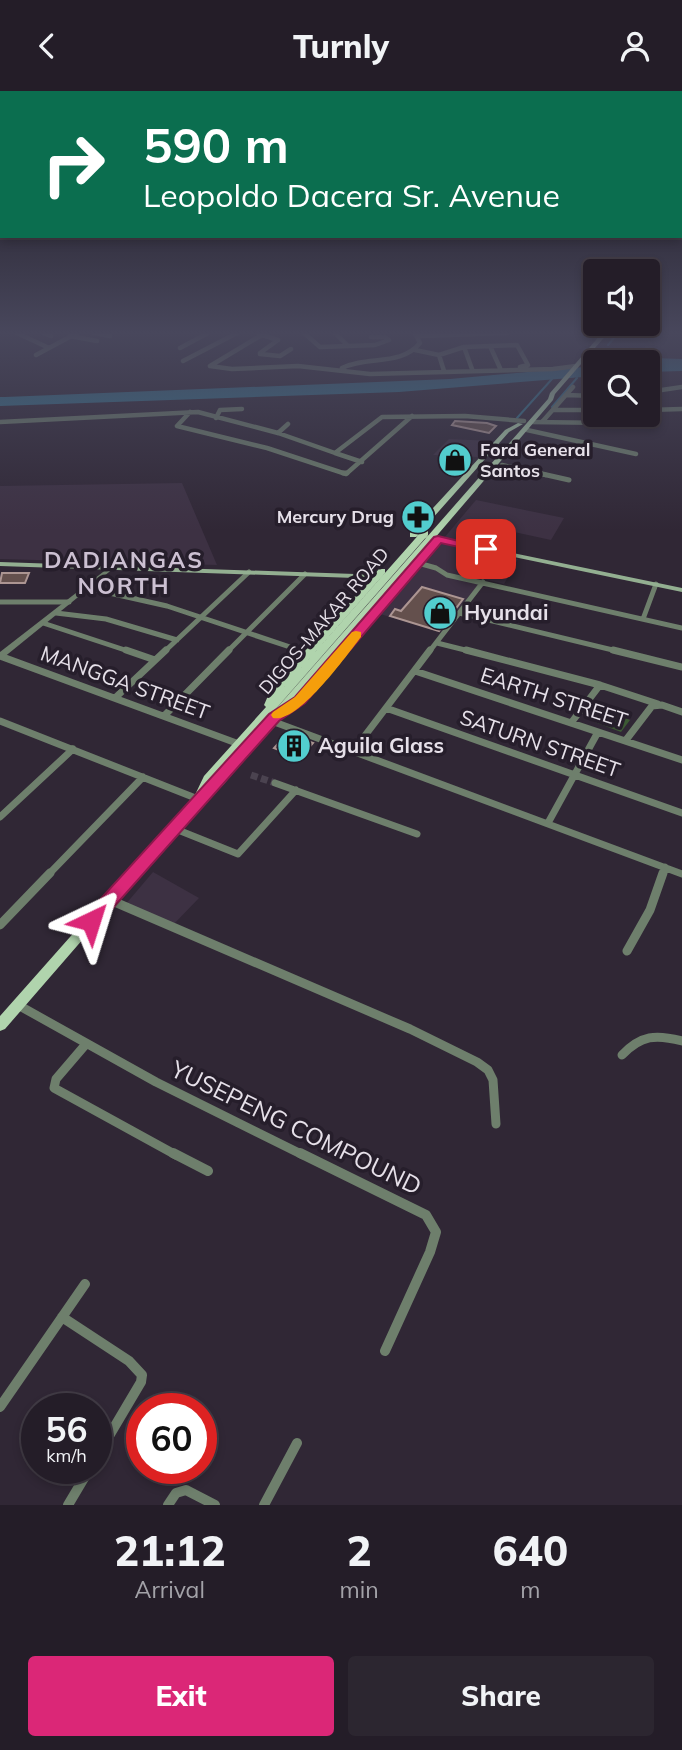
<!DOCTYPE html>
<html lang="en">
<head>
<meta charset="utf-8">
<style>
  :root { --surface:#241d28; --page:#2c2630; --text:#f1f3f6; --muted:#a3a2a8; --line:#413b45; --accent:#db2777 }
  body { margin:0; font-family:Mulish,sans-serif; background:var(--page); color:var(--text); height:100vh; display:flex; flex-direction:column; font-size:26px; white-space:nowrap }
  * { box-sizing:border-box; margin:0 }
  p { font-size:23px; color:var(--muted) }
  .icon { flex:none; width:38px; height:38px; fill:none; stroke:currentColor; stroke-width:2; stroke-linecap:round; stroke-linejoin:round }
  .map { position:relative; height:1414px; overflow:hidden }
  .panel { display:flex; flex-direction:column; background:var(--surface); flex:1 }
  .panel>* { flex:none }
  .top-card { position:absolute; left:0px; top:0px; width:682px; height:147px; box-shadow:0 4px 10px #0003,0 0 0 2px var(--line); background:#0b6e4f; color:#fff; overflow:hidden }
  .controls { position:absolute; left:583px; top:168px; display:grid; gap:14px }
  .controls a { display:grid; place-items:center; width:77px; height:77px; border-radius:7px; background:var(--surface); box-shadow:0 4px 10px #0003,0 0 0 2px var(--line); font-size:35px }
  .speed { position:absolute; left:21px; top:1302px; display:flex; gap:14px; font-size:35px; font-weight:700; text-align:center }
  .speed>* { display:grid; place-content:center; width:91px; height:91px; border-radius:50%; background:var(--surface); box-shadow:0 4px 10px #0003,0 0 0 2px var(--line); line-height:1 }
  .speed small { font-size:18px; font-weight:400 }
  .speed .limit { border:10px solid #d22; background:#fff; color:#111 }
  .pin { position:absolute; display:grid; place-items:center; width:60px; height:60px; color:#fff; margin:-30px; border-radius:14px; box-shadow:0 4px 10px #0006 }
  .me { position:absolute; width:77px; margin:-38px; rotate:41deg; stroke-linejoin:round; filter:drop-shadow(0 0 5px #0008) }
  .turn { display:flex; align-items:center; gap:24px; height:147px; padding:0 28px; font-size:32px }
  .turn .icon { width:91px; height:91px; stroke-width:2.5 }
  .turn b { display:block; font-size:49px; line-height:60px }
  .eta { display:flex; justify-content:space-evenly; align-items:center; height:119px; text-align:center }
  .eta b { font-size:42px; font-weight:800; line-height:49px }
  .button { display:flex; gap:14px; margin-top:auto; padding:14px 28px }
  .button a { flex:1; height:80px; border-radius:7px; background:var(--accent); color:#fff; font-size:28px; font-weight:800; line-height:80px; text-align:center }
  .button a+a { background:var(--page); color:var(--text) }
  header { display:flex; justify-content:space-between; align-items:center; height:91px; padding:0 28px; background:var(--surface); font-size:32px; font-weight:800 }
  .map>svg:first-child { display:block }
  .built { fill:#3d3143 }
  .green { fill:#3c5a34 }
  .water { fill:#357790 }
  .lines { fill:none; stroke-linecap:round; stroke-linejoin:round }
  .stream { stroke:#357790; stroke-width:2 }
  .building { fill:#64504d; stroke:#ac9592; stroke-width:2 }
  .minor-tunnel { stroke:#4b4350; stroke-width:7; stroke-dasharray:7 3.5; stroke-linecap:butt }
  .minor-far4 { stroke:#6e7f6c; stroke-width:4.5 }
  .minor-far3 { stroke:#6e7f6c; stroke-width:5 }
  .minor-far2 { stroke:#6e7f6c; stroke-width:7 }
  .minor-far1 { stroke:#6e7f6c; stroke-width:9 }
  .minor { stroke:#6e7f6c; stroke-width:10 }
  .tertiary { fill:#6e7f6c; fill-rule:evenodd }
  .secondary { fill:#93af91; fill-rule:evenodd }
  .primary { fill:#b0d4ad; fill-rule:evenodd }
  .route { fill:#db2777; stroke:#8e194d; stroke-width:2 }
  .slow { fill:#f59e0b }
  .labels { text-anchor:middle; stroke-width:7; stroke-linejoin:round; paint-order:stroke }
  .far-poi-label { font-size:18px; font-weight:bold; fill:#e6e0e9; stroke:#261e2b; text-anchor:start }
  .far-street-label { font-size:18px; fill:#e6e0e9; stroke:#261e2b }
  .poi-label { font-size:21px; font-weight:bold; fill:#e6e0e9; stroke:#261e2b; text-anchor:start }
  .street-label { font-size:21px; fill:#e6e0e9; stroke:#261e2b }
  .far-district-label { font-size:23px; font-weight:bold; letter-spacing:2px; fill:#ccc0d2; stroke:#261e2b }
  .near-street-label { font-size:24px; fill:#e6e0e9; stroke:#261e2b }
</style>
</head>
<body>
<header><svg class="icon" aria-label="back" viewBox="0 0 24 24"><path d="M15 5l-7 7 7 7"/></svg>Turnly<svg class="icon" aria-label="person" viewBox="0 0 24 24"><circle cx="12" cy="8" r="4"/><path d="M4 21q1-7 8-7t8 7"/></svg></header>
<div class="map">
<svg width="682" height="1414" viewBox="0 0 682 1414">
  <rect width="100%" height="100%" fill="#302735"/>
  <path class="built" d="M449 348 493 350 478 366 433 364Z
    M182 392 217 474 0 468V395Z
    M476 409 564 427 551 449 514 441 502 459 444 447Z
    M441 452 518 468 504 493 483 488 442 541 380 523Z
    M153 781 199 807 171 836 125 814Z"/>
  <path class="green" d="M596 616 630 629 621 641 587 628Z"/>
  <path class="water" d="M651 267 682 268V280L648 281V271H622Z
    M595 275V285L399 301 0 315V306H5L450 288Z"/>
  <g class="lines">
    <path class="stream" d="M608 254 618 242
      M598 266 603 261
      M588 278 595 270
      M552 316 577 287
      M517 327 552 288"/>
  </g>
  <path class="building" d="M455 330 487 332 496 335 489 342 452 334Z
    M476 435 494 439 485 452 467 448Z
    M2 482H29L25 492H0Z
    M422 496 463 508 439 540 390 525 395 518 401 520Z
    M287 643 313 652 300 667 274 657Z"/>
  <g class="lines">
    <path class="minor-tunnel" d="M251 684 275 692"/>
    <path class="minor-far4" d="M17 242 49 257
      M43 242 51 245
      M94 242 110 245
      M304 242 320 256 375 254 389 249 385 246H371
      M335 242 348 255
      M259 243 278 249
      M70 245 97 250
      M419 245 507 242
      M490 255 500 277
      M464 256 472 278
      M180 257 208 242
      M415 259 439 264 464 256 517 254 528 274 520 276
      M260 262 278 249
      M260 263 280 265 291 258
      M36 264 77 242
      M439 264 444 280
      M183 270 237 242
      M210 275 232 278 298 275 370 283 553 278 576 275
      M210 275 265 242
      M342 277C368 264 400 276 420 252L415 242
      M648 301 682 296
      M566 304 595 305
      M553 319H595
      M648 319 682 318
      M190 321 177 335 267 357 346 383 412 325
      M216 327 220 319 242 318
      M0 331 198 321 278 342 335 362 382 326 465 325 524 330
      M531 331 612 332
      M542 331 573 296
      M527 339 636 363
      M278 342 288 333
      M335 362 362 371
      M502 374 546 384"/>
    <path class="minor-far3" d="M343 382H347
      M538 382 569 389
      M418 472 436 477 447 484 682 537
      M87 497 167 515 305 561
      M0 511H69
      M56 522 106 528 177 549
      M459 522 621 561
      M643 528 656 493
      M43 532 131 561
      M437 552 473 561
      M164 561 249 481
      M227 561 305 483
      M429 561 483 491"/>
    <path class="minor-far2" d="M126 559 155 569
      M300 559 308 562
      M466 559 600 594 571 632
      M613 559 682 576
      M0 565 239 653
      M415 580 682 669
      M600 594 658 613
      M115 607 166 559
      M386 617 682 722
      M164 625 229 559
      M269 629 682 783
      M0 630 198 708
      M626 649 652 615 662 614 682 621
      M354 659 430 559
      M275 692 417 743
      M0 726 73 658
      M548 732 598 641
      M173 737 238 763 296 699
      M48 784 143 686
      M662 784 665 776"/>
    <path class="minor-far1" d="M110 809 410 938 477 971 488 979 493 989 496 1033
      M0 834 50 782
      M627 860 650 819 663 782
      M18 914 156 991 303 1064
      M86 953 56 988 54 997 176 1064
      M622 964C641 944 656 943 682 950"/>
    <path class="minor" d="M173 1062 208 1080
      M300 1062 426 1124 436 1141 430 1161 385 1260
      M62 1226 129 1270 142 1284 141 1291 96 1367
      M0 1316 85 1193
      M68 1414 90 1377
      M168 1414 176 1402 186 1399 215 1414
      M264 1414 297 1352"/>
    <path class="tertiary" d="M112 474 114 475V477L3 567H0V561Z"/>
    <path class="secondary" d="M411 441 682 497V501L414 445H411Z
      M0 471 384 484 388 486 384 488 0 475Z"/>
    <path class="primary" d="M602 242H608L555 303 553 309 404 483H409L410 485 303 611 289 620 285 621 223 694 202 711 5 938 0 940V925L194 706 204 685 266 616 264 614 271 598 379 478H385V482L278 603 422 440H428V444L211 692 548 308 550 302Z
      M518 332 523 333 509 341 416 446H410V442L505 339Z"/>
  </g>
  <linearGradient id="sky" x2="0" y2="1"><stop stop-color="#1a151d"/><stop offset="0.55" stop-color="#48475c"/><stop offset="1" stop-color="#48475c" stop-opacity="0"/></linearGradient>
  <rect width="682" height="440" fill="url(#sky)"/>
  <path class="route" d="M438 445 492 458 486 462 441 452 305 612 279 630 97 835H85L82 830 85 825 269 623 295 606 434 446Z"/>
  <path class="slow" d="M356 540 361 541V546C346 565 298 633 273 627L271 624 273 621 295 606 352 541Z"/>
  <defs>
    <g id="shop-disc" transform="scale(1.75)"><circle r="9.5" fill="#52cdce" stroke="#261e2b"/><path d="M-5-2.5h2.3a2.7 3.5 0 0 1 5.4 0H5L5.5 6h-11ZM-1.5-2.5h3a1.5 2.3 0 0 0-3 0Z" fill="#111"/></g>
    <g id="pharmacy-disc" transform="scale(1.75)"><circle r="9.5" fill="#52cdce" stroke="#261e2b"/><path d="M-2-6h4v4h4v4h-4v4h-4v-4h-4v-4h4Z" fill="#111"/></g>
    <g id="building-disc" transform="scale(1.75)"><circle r="9.5" fill="#52cdce" stroke="#261e2b"/><path d="M-4-6H4V6H1V3H-1V6H-4ZM-2.5-4.3h1.7v1.8h-1.7ZM.8-4.3h1.7v1.8H.8ZM-2.5-1h1.7V.8h-1.7ZM.8-1h1.7V.8H.8Z" fill="#111"/></g>
  </defs>
  <g fill-rule="evenodd">
    <use href="#shop-disc" x="455" y="369"/>
    <use href="#pharmacy-disc" x="418" y="426"/>
    <use href="#shop-disc" x="440" y="522"/>
    <use href="#building-disc" x="294" y="655"/>
  </g>
  <g class="labels">
    <g class="far-poi-label">
      <text x="480" y="365">Ford General<tspan x="480" dy="21">Santos</tspan></text>
      <text x="394" y="432" text-anchor="end">Mercury Drug</text>
    </g>
    <g class="far-street-label">
      <text transform="translate(324 530) rotate(-49)" y="6">DIGOS-MAKAR ROAD</text>
    </g>
    <g class="poi-label">
      <text x="464" y="529">Hyundai</text>
      <text x="318" y="662">Aguila Glass</text>
    </g>
    <g class="street-label">
      <text transform="translate(125 592) rotate(20)" y="7">MANGGA STREET</text>
      <text transform="translate(554 607) rotate(18)" y="7">EARTH STREET</text>
      <text transform="translate(540 653) rotate(19)" y="7">SATURN STREET</text>
    </g>
    <g class="far-district-label">
      <text x="124" y="477">DADIANGAS<tspan x="124" dy="26">NORTH</tspan></text>
    </g>
    <g class="near-street-label">
      <text transform="translate(296 1037) rotate(26)" y="8">YUSEPENG COMPOUND</text>
    </g>
  </g>
</svg>
<div class="controls">
<a><svg class="icon" aria-label="sound" viewBox="0 0 24 24"><path d="M4 9h4l5-4v14l-5-4H4zM17 9q2 3 0 6"/></svg></a>
<a><svg class="icon" aria-label="search" viewBox="0 0 24 24"><circle cx="10" cy="10" r="6"/><path d="M15 15l6 6"/></svg></a>
</div>
<div class="speed"><div>56<small>km/h</small></div><div class="limit">60</div></div>
<div class="pin" style="left:486px;top:458px;background:#d93025"><svg class="icon" aria-label="arrive" viewBox="0 0 24 24"><path d="M6 21V4h12l-3 4 3 4H6"/></svg></div>
<svg class="me" style="left:91px;top:830px" viewBox="-20 -20 40 40"><path d="M0-17L14 15 0 8-14 15z" fill="#db2777" stroke="#fff" stroke-width="4"/></svg>
<div class="top-card">
<div class="turn"><svg class="icon" aria-label="right" viewBox="0 0 24 24"><path d="M7 20v-9h11M14 6l5 5-5 5"/></svg><div><b>590 m</b>Leopoldo Dacera Sr. Avenue</div></div>
</div>
</div>
<section class="panel">
<div class="eta">
<div><b>21:12</b><p>Arrival</p></div>
<div><b>2</b><p>min</p></div>
<div><b>640</b><p>m</p></div>
</div>
<div class="button"><a>Exit</a><a>Share</a></div>
</section>
</body>
</html>
